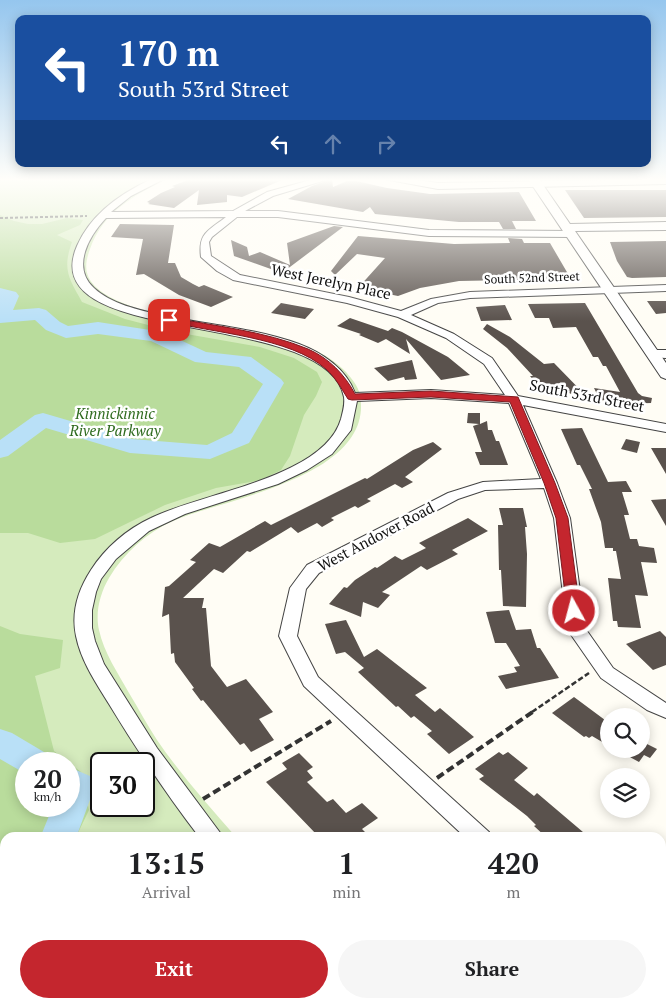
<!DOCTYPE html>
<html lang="en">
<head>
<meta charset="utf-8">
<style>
  :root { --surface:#fff; --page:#f6f6f6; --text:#202124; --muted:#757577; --accent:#c4262e }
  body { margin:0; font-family:"PT Serif",serif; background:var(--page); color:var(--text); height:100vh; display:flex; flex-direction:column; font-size:19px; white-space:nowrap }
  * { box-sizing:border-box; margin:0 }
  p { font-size:16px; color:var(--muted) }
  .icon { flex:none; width:28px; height:28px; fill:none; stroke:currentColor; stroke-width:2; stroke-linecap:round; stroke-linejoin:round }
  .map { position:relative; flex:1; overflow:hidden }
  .sheet { position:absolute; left:0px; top:832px; width:666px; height:176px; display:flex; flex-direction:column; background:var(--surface); border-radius:15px 15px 0 0; box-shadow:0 2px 12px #0003 }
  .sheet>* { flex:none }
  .top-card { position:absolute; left:15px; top:15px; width:636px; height:152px; border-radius:10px; box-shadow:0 2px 12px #0003; background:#1a4fa0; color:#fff; overflow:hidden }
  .tools { position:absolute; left:600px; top:708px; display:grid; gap:10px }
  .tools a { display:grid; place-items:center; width:50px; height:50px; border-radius:50%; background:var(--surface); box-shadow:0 2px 12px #0003; font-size:25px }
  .speed { position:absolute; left:15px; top:752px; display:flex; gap:10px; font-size:25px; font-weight:700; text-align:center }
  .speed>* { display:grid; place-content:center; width:65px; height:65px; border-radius:50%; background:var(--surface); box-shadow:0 2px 12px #0003; line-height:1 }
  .speed small { font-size:12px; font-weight:400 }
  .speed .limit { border:2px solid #111; border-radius:8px; background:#fff; color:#111 }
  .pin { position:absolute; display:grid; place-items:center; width:42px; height:42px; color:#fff; margin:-21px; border-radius:10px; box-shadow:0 2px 8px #0006 }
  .me { position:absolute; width:55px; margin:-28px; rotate:353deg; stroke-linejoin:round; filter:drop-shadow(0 0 4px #0008) }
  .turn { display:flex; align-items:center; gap:18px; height:105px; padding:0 20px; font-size:22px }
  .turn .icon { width:65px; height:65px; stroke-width:2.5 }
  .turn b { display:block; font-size:35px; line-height:42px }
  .lanes { display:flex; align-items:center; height:48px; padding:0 20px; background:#0003; justify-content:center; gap:25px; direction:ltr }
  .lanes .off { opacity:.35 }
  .eta { display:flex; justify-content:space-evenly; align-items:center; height:85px; text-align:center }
  .eta b { font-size:30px; font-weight:800; line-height:35px }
  .primary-button { display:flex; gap:10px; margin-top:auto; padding:10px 20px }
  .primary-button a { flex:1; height:58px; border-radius:30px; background:var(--accent); color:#fff; font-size:20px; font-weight:800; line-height:58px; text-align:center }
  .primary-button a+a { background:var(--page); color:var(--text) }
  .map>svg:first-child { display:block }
  .green { fill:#d5ebbd; fill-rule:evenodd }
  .forest { fill:#b9dc9c; fill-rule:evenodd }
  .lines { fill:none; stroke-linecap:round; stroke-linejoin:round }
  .river { fill:#b9e0f7; fill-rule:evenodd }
  .building { fill:#5a524d }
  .minor-casing { stroke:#444; stroke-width:2 }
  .tertiary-casing { stroke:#444; stroke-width:2 }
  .path-far2 { stroke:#333; stroke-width:2; stroke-dasharray:3 2; stroke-linecap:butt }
  .path-far1 { stroke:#333; stroke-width:2.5; stroke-dasharray:5.5 2.5; stroke-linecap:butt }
  .path { stroke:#333; stroke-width:4; stroke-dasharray:8 4; stroke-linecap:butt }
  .minor { fill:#fff; fill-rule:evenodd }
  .tertiary { fill:#fff; fill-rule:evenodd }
  .route { fill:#c4262e; stroke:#7f191e }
  .labels { text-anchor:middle; stroke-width:5; stroke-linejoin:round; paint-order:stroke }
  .far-street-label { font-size:12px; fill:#111; stroke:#fff }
  .street-label { font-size:15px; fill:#111; stroke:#fff }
  .park-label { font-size:15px; font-style:italic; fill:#2f6b1f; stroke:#fff }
</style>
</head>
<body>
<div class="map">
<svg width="666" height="1008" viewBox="0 0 666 1008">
  <rect width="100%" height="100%" fill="#fffdf5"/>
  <path class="green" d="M0 179H168C134 195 103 212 90 249 86 260 84 270 90 280 113 317 227 324 269 335 297 342 326 351 346 372 352 379 358 386 360 395 375 477 225 498 173 521 146 533 124 553 109 578 100 593 95 613 99 630 104 653 118 673 129 693 139 709 147 725 157 740 181 775 209 806 236 837L5 838V1004H388L392 1008H0ZM26 764H69V806H26ZM101 764H144V806H101Z"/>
  <path class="forest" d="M0 215 14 221 28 224H42L67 218 83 220 80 225 57 235 72 242C62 270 69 278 82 302L125 319 175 332 260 347 294 358 317 372 322 382 316 396 304 415 290 456 281 470 261 480 216 488 165 505 95 539 60 543 28 533H0Z
    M0 626 20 634 63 640 60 668 35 676 54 751 81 772 89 810 76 837 5 838V943L0 938ZM26 764H69V806H26Z
    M73 1004H305L308 1008H86Z"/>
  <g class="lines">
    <path class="river" d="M0 288 16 292 19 296 13 310 39 308 46 310 60 322 68 326 98 322 163 332 206 352 251 357 281 379 284 383 249 443 210 459 130 453 46 428 8 456 0 458V440L35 415 43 413 132 439 207 445 232 433 263 384 239 367 195 362 151 341 98 334 66 338 46 330 35 320 0 323Z
      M0 729 12 733 49 755 54 764H26V774L0 759Z
      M69 767 90 776 95 786 76 838H40L53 806H69Z
      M185 1004H229L231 1008H187Z"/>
  </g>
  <path class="building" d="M191 179H282V180L242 197 227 195V202L197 205 199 190 174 208 148 204 150 203 147 202 161 193 175 187 172 186Z
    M331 179H332L333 187 347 181H356L387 188 430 194 519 192 536 221H512L516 229H503L499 222H459L385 215 375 214 370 207 363 212 288 199 312 186Z
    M565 190H666V217L584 218Z
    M120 224 174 225 168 263H175L181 277 193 284 199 287 204 285 233 297 211 307 179 295 144 274 136 275 143 239 111 237Z
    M334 226 343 227 282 273 234 256 231 240 247 247 249 256 260 252 290 265 287 243Z
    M358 236 454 244 510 243 508 238 522 239 524 243H550L571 279 459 281 420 288 398 296 358 288 385 258 357 254 335 275 331 271Z
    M666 241V277L632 278 627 277 617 261 610 242Z
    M647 301H666V313L656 314Z
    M281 303 314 309 305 319 271 313Z
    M585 303 638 393 642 396 652 398 651 403 622 404 621 402 600 400 594 388 620 392 606 366H603L598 357H593L576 327 553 328 549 318H535L528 304Z
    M505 305 512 320 481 321 476 307Z
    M350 318 388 331 392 328 402 332 448 357 470 375 441 380 406 339 410 354 386 339 378 343 359 335 361 334 337 326Z
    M487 324 510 337 544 364 554 363 594 404 560 389 556 392 538 385 530 376H533L507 348 483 329Z
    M412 360 417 379 405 380 404 377 388 381 374 368Z
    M468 413H480V424L487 421 488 430H492L496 441H499L508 465H480L475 452H482L473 426 479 424 467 423Z
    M582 428 608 482 626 481 632 492H622L629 515H624L630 539H637L639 546 654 548 657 563 641 562 648 596 635 595 641 628 618 627 617 621H613L608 578 621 579 616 551H613V548H605L601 522 589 489H592L580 465H577L561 429Z
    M626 439 640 442 637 453 621 449Z
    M433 442 442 449 405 477 413 482 402 488 395 484 367 499 371 501 358 508 355 506 331 518 334 520 322 527 317 523 298 533 291 527 250 552 247 551 223 573 214 569 183 598H204L202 608H206L211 666 227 687 246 679 273 712 259 719 274 740 251 752 244 743 240 745 203 700 201 701 192 689 194 688 175 662 174 653 171 654 169 614 162 617 165 587 169 586 196 562 190 560 209 543 220 547 265 521 271 525 365 478 367 479 413 450Z
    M651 448H666V474Z
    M666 499V526L651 500Z
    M499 508H523L527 527H525L527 554 526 607 503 606 501 570H499L498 525H503Z
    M468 518 488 531 452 550 458 554 427 570 421 566 382 592 390 595 378 608 363 602 361 617 329 604 344 587 347 588 355 580 375 567 377 568 395 556 402 560 426 548 419 543Z
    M509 610 516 630 531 629 537 648H540L559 678 506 689 498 676 517 672 514 667 520 666 506 643H495L486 612Z
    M346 620 364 657 377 649 427 688 415 695 435 712 440 708 474 737 449 754 427 734 432 731 414 716 411 718 398 706 396 707 358 672 364 668 345 652 336 654 325 624Z
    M660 631 666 637V665L653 670 626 644Z
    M574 697 609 723V746L592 736 589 738 586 736 584 737 552 713Z
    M641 741 657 749 650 758 644 755 639 762 615 749H641Z
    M499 752 503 755 508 752 528 768 514 780 534 796 537 793 590 838H547L534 826 536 825 527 816 479 779 484 776 475 769Z
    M299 753 313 767 307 771 313 778 307 782 327 802 333 799 346 813 362 803 378 818 362 829 371 838H325L322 834 318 836 266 782 287 769 282 763Z"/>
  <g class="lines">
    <g class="minor-casing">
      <path id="minor" d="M152 179H164L131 196 111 212 233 211 267 192 314 179H329L273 196 245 211H278L429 230 571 231 576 234 571 237 429 236 278 217H237L212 237 209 242 211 256 240 275 349 297 401 311 431 299 470 292 666 285V291L470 298 438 303 411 315 454 334 492 358 518 396 666 424V432L523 405 557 483 570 518 585 628 613 668 666 703V718L647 710 601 678 567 629 554 518 544 488 485 490 458 499 319 573 306 589 297 636 318 677 489 832 492 838H466L304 686 279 636 290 588 307 565 448 493 483 482 541 479 509 403 431 398 357 401 351 430 332 454 307 470 278 484 185 514 149 531 116 559 101 579 96 592 92 610V628L95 641 104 664 157 748 224 838H200C167 795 137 750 109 704 96 683 81 661 76 636 71 612 78 590 91 570 105 548 127 529 151 518 201 493 324 478 341 419 343 411 345 405 344 397 327 307 32 350 77 246 91 214 121 193 152 179ZM226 217C208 231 198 233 201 257L217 271 233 280 347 303 398 317 446 338 484 364 505 395 431 390 355 393C346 369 323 353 299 344 255 328 207 325 161 315 139 310 111 304 94 288 71 267 89 236 106 218Z
        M384 179H409L438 183 666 179V184L438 189Z
        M653 350H666V358L649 357 647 354 649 351Z
        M661 935 666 937V959L661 957Z
        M352 1004H379L381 1008H353Z"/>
    </g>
    <g class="tertiary-casing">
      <path id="tertiary" d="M528 179H539L570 224 666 222V230L575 231 666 363V379L661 377Z"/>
    </g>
    <path class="path-far2" d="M0 218 87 216"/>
    <path class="path-far1" d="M532 712 589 673"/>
    <path class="path" d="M437 778 534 711
      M203 799 331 721"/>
    <use href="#minor" class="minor"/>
    <use href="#tertiary" class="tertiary"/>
  </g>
  <linearGradient id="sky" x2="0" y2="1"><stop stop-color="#95c6ee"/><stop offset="0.56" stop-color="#fffefa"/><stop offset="1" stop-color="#fffefa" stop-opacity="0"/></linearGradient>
  <rect width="666" height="321" fill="url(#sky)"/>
  <path class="route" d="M169 317C214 326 265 331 308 349 329 358 345 375 355 394L431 391 518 397 555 483 568 518 580 611 578 614 574 615 567 611 556 518 544 483 510 402 431 397 352 400 348 399C341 388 336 378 326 369 290 337 212 333 166 321V318Z"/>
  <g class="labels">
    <g class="far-street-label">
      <text transform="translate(532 278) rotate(-2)" y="4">South 52nd Street</text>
    </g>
    <g class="street-label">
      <text transform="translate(331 282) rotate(12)" y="5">West Jerelyn Place</text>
      <text transform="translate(587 396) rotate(11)" y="5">South 53rd Street</text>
      <text transform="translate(376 537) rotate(-28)" y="5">West Andover Road</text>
    </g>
    <g class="park-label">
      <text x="115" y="419">Kinnickinnic<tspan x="115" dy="17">River Parkway</tspan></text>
    </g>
  </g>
</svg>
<div class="tools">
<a><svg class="icon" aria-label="search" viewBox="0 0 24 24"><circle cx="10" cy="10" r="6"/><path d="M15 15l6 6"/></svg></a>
<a><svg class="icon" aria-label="layers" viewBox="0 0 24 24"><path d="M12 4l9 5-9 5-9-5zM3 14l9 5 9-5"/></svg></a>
</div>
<div class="speed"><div>20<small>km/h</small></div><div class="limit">30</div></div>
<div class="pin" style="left:169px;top:320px;background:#d93025"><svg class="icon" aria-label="arrive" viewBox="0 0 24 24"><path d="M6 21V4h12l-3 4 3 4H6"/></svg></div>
<svg class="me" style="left:574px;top:611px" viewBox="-20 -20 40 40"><circle r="17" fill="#c4262e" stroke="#fff" stroke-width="3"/><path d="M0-11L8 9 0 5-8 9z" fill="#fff"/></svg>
<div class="top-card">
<div class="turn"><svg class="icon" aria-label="left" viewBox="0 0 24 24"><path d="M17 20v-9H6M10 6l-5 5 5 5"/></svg><div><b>170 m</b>South 53rd Street</div></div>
<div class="lanes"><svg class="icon" aria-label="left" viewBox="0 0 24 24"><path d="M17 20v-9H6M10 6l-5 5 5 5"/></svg><svg class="icon off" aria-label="ahead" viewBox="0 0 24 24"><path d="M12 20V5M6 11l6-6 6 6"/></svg><svg class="icon off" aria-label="right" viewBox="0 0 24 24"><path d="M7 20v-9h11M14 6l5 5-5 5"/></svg></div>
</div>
<section class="sheet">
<div class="eta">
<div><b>13:15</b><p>Arrival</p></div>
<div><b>1</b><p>min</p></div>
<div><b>420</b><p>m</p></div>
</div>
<div class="primary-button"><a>Exit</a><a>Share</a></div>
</section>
</div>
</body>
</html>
